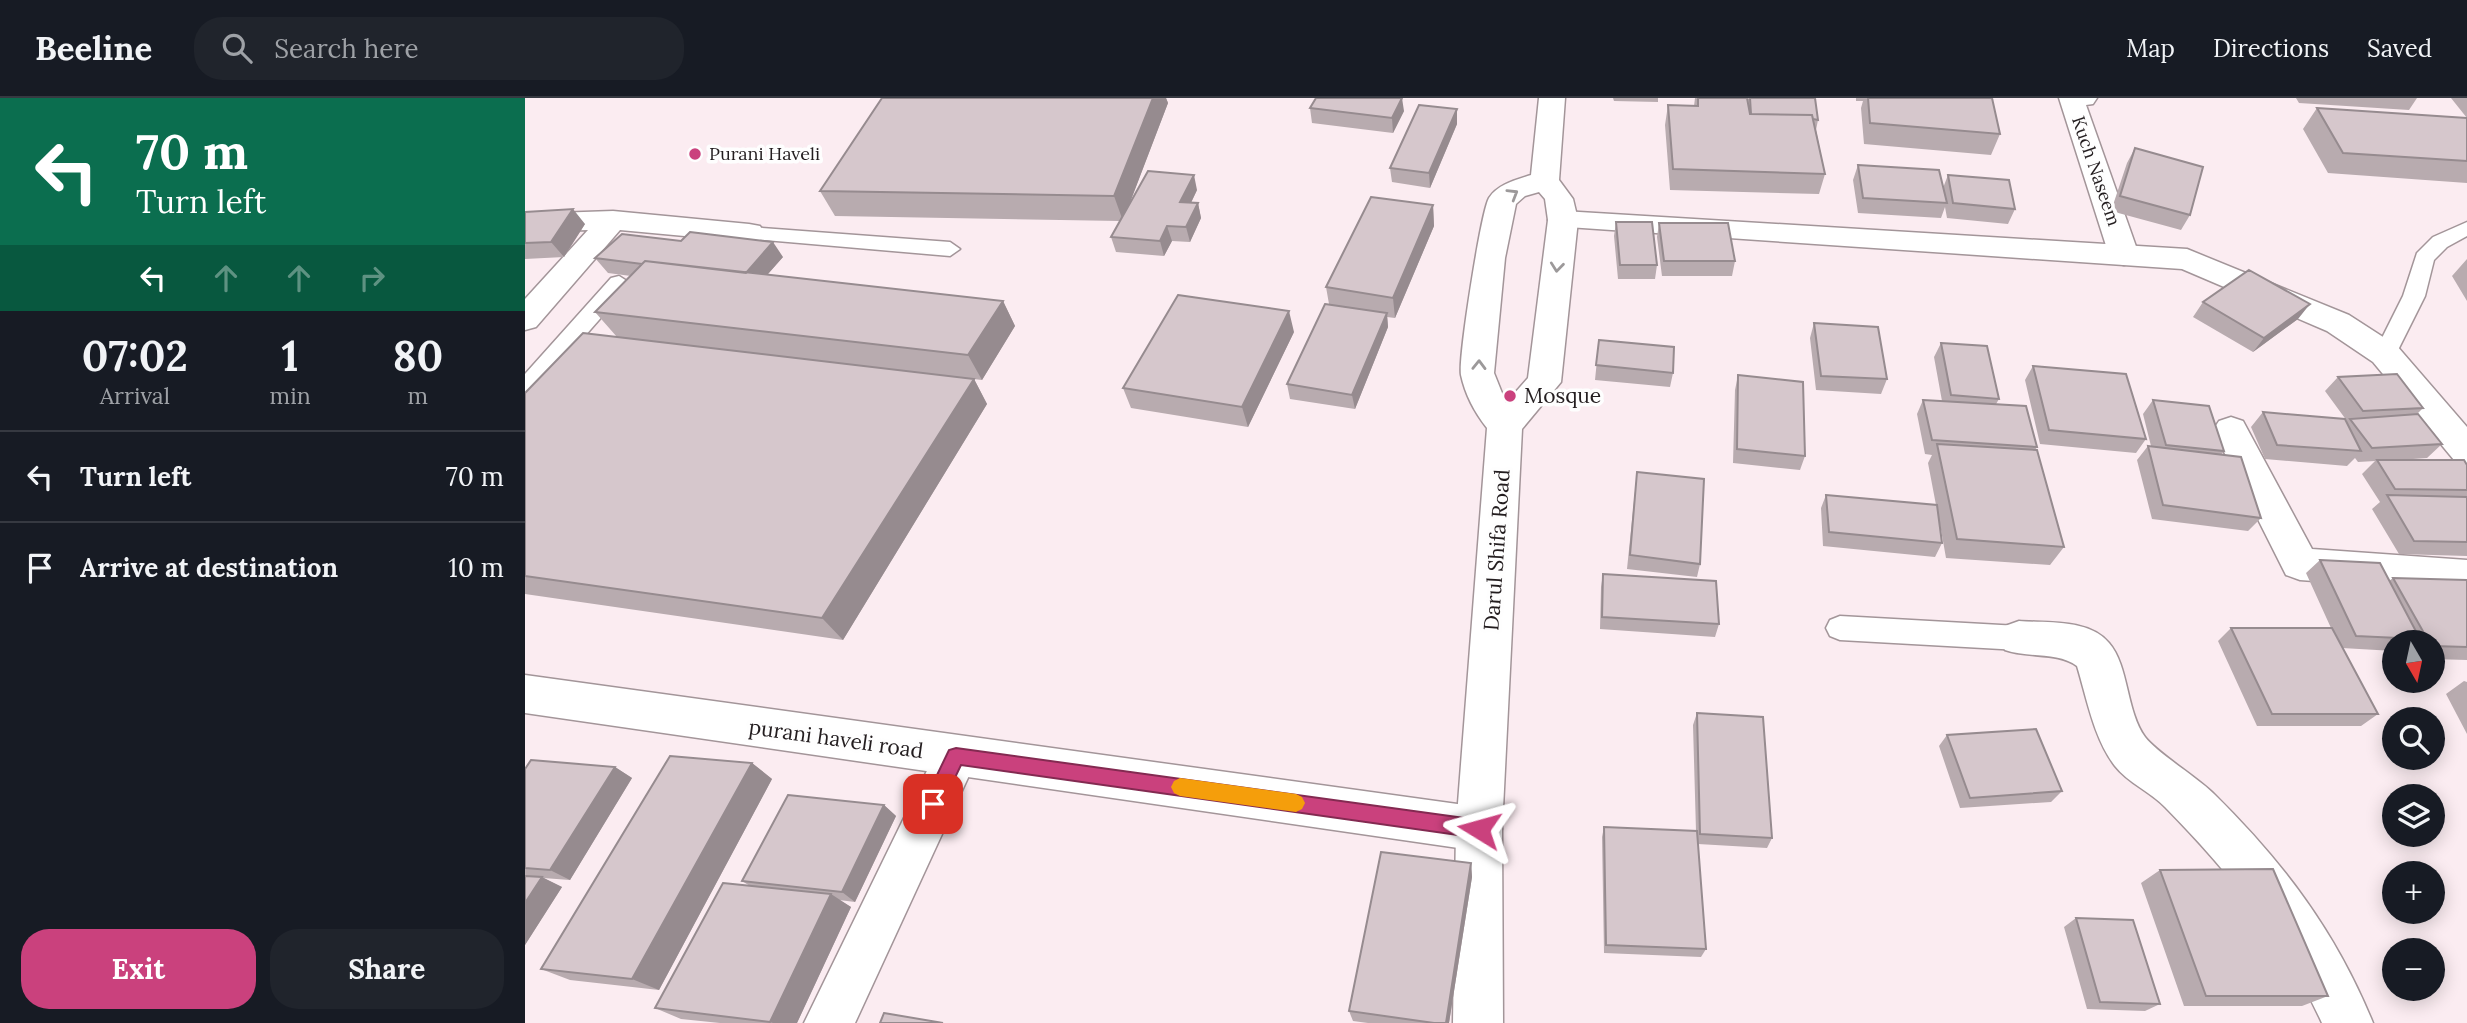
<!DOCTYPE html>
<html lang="en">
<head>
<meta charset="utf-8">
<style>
  :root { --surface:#171b24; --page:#20242c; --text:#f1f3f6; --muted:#9ea1a6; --line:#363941; --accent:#ca417d }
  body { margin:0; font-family:Lora,serif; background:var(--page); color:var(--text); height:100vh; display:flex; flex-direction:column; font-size:26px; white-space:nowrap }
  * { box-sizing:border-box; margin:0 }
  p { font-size:23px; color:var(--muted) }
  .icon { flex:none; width:38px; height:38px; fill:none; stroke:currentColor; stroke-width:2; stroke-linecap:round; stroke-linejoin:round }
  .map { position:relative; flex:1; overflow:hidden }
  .sheet { display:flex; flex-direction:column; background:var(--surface); width:525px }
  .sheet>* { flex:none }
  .hud { background:#0b6e4f; color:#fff; overflow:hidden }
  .needle { width:46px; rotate:171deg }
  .controls { position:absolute; left:1857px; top:532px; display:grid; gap:14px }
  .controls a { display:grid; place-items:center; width:63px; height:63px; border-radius:50%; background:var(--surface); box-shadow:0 4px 18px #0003; font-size:35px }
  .pin { position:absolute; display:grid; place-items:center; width:60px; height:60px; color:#fff; margin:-30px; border-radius:14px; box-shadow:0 4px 10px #0006 }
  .me { position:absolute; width:77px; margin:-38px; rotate:278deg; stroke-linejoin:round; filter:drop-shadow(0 0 5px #0008) }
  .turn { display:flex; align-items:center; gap:24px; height:147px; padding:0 21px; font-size:32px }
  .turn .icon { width:91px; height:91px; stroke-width:2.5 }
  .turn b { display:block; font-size:49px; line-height:60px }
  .lanes { display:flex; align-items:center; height:66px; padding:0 21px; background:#0003; justify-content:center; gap:35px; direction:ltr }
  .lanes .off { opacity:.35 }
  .eta { display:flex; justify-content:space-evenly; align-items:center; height:119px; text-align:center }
  .eta b { font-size:42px; font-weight:700; line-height:49px }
  .action { display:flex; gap:14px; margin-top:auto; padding:14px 21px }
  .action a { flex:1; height:80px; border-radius:28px; background:var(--accent); color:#fff; font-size:28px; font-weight:700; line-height:80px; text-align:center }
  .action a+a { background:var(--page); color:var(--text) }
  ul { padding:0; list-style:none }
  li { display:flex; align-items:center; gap:21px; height:91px; padding:0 21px; border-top:2px solid var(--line) }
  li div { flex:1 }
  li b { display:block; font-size:26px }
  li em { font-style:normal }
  header { display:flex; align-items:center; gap:42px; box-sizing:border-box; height:98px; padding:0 35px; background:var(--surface); border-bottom:2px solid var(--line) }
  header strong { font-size:33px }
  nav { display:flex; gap:38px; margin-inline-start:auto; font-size:24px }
  .search { width:490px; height:63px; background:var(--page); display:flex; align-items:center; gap:18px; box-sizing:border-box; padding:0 24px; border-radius:28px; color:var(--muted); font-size:26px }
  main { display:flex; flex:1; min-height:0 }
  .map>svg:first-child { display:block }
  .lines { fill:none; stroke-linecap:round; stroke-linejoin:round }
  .service-casing { stroke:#a39599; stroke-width:3 }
  .minor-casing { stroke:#a39599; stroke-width:3 }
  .tertiary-casing { stroke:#a39599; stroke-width:3 }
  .primary-casing { stroke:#a39599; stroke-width:3 }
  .service { fill:#fff; fill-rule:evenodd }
  .minor { fill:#fff; fill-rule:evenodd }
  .tertiary { fill:#fff; fill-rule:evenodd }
  .primary { fill:#fff; fill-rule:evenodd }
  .wall { fill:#b8abaf }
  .shaded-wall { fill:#968b8f }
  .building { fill:#d6c7cc; stroke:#968b8f; stroke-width:2 }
  .oneway { stroke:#9c999a }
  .route { fill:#ca417d; stroke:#832a51; stroke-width:2 }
  .slow { fill:#f59e0b }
  .poi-dot { fill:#ca417d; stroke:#fefefe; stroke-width:2.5 }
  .labels { text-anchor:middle; stroke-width:7; stroke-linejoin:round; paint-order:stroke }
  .far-poi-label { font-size:18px; fill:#231d1f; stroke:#fefefe; text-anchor:start }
  .far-street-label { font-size:18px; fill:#231d1f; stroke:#fefefe }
  .poi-label { font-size:21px; fill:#231d1f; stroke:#fefefe; text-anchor:start }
  .street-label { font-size:21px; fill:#231d1f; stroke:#fefefe }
</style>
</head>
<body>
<header>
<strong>Beeline</strong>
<div class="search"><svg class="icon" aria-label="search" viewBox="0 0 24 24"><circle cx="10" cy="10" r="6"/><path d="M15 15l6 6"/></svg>Search here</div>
<nav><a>Map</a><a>Directions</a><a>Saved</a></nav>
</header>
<main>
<section class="sheet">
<div class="hud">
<div class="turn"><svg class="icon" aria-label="left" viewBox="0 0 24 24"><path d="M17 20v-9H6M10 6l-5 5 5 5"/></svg><div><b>70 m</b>Turn left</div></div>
<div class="lanes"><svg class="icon" aria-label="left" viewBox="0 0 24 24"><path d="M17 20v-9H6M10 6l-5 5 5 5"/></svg><svg class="icon off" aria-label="ahead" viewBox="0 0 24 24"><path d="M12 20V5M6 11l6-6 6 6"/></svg><svg class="icon off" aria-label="ahead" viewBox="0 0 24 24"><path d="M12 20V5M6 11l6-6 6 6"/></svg><svg class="icon off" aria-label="right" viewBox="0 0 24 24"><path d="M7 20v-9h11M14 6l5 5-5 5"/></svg></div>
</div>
<div class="eta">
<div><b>07:02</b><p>Arrival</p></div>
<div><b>1</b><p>min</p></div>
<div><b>80</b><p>m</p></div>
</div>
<ul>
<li><svg class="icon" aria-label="left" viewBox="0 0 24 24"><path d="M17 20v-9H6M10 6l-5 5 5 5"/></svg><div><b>Turn left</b></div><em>70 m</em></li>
<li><svg class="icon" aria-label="arrive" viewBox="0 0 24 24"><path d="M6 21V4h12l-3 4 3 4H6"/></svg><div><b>Arrive at destination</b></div><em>10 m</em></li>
</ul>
<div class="action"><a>Exit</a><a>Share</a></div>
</section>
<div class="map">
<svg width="1942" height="925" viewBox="0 0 1942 925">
  <rect width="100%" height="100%" fill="#fbecf1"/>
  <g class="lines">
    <g class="service-casing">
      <path id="service" d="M1942 124V138L1922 149 1909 162 1900 198 1868 262H1852L1849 256 1878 198 1892 155 1908 139Z
        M224 129 425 144 435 151 425 158 217 140 214 135Z
        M94 178 105 185 102 190 8 297 0 299V276L86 180Z
        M1315 518 1494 528 1504 532 1508 540 1504 548 1494 552 1315 542 1305 538 1301 530 1305 522Z"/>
    </g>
    <g class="minor-casing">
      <path id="minor" d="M1534 0H1572L1568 6 1561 7 1614 157 1610 164 1599 167 1588 164 1584 157Z
        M88 113 224 126 235 128 239 135 235 142 224 144 95 132 11 229 0 232V201L63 132 0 134V116Z
        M1706 319 1718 323 1787 451 1942 462V494L1775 482 1761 477 1688 332 1694 323Z
        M1494 523C1523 525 1564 521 1584 545 1604 568 1601 613 1620 639 1632 655 1672 679 1689 696 1759 765 1811 834 1848 925H1797C1759 842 1704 774 1640 709 1626 694 1603 685 1590 668 1569 641 1562 601 1552 568 1534 554 1502 560 1480 552L1474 540 1480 528Z
        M431 638 446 644 453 658 330 925H279L416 644Z"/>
    </g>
    <g class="tertiary-casing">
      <path id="tertiary" d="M1038 113 1662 151 1824 217 1872 248 1942 329V366L1929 362 1848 264 1802 233 1657 171 1028 128 1023 122 1028 116Z
        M0 577 954 709 970 716 977 731 970 746 954 753 0 615Z"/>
    </g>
    <g class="primary-casing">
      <path id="primary" d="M1014 0H1040L1034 82 1048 101 1053 122 1036 284 997 331 977 731 978 925H928L931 731 962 330C950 315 940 296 936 277 933 261 956 114 964 100 973 86 991 82 1006 77ZM1014 94 1020 101 1023 122 1003 280 981 305 969 275 980 160 991 106 1000 98Z"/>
    </g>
    <use href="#service" class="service"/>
    <use href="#minor" class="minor"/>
    <use href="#tertiary" class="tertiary"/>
    <use href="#primary" class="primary"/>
  </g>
  <path class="wall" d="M357 0H641L643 5 603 109 672 92 666 105H673L676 120 665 144 647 143 639 158 591 154 586 139 595 123 310 118 295 93Z
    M1088 0H1133V4L1089 3Z
    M1170 0H1290L1293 22 1291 32 1300 76 1294 96 1145 92 1140 27 1143 7 1169 8Z
    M1331 0H1467L1475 36 1466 57 1339 46 1336 10 1338 3H1331Z
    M1771 0H1892L1884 12 1774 5Z
    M1926 0H1942V85L1803 75 1778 31 1792 10 1942 20Z
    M785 10 879 13 868 35 787 25Z
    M932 11V26L905 90 867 84 865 70Z
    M1610 50 1665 117 1656 132 1586 113 1602 65Z
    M1333 67 1418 90 1423 77 1490 111 1483 126 1422 120 1420 109 1416 120 1333 115 1328 82Z
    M908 107 909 128 870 220 862 219 863 229 830 311 765 301 762 286 804 206 801 189Z
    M0 114 60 126 39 159 0 161Z
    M1091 124 1132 167 1130 181H1093L1089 138Z
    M1134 125 1210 163 1207 178H1137L1132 139Z
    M258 159 242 177 478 203 490 228 457 282 92 239 70 214 106 178 83 175 70 160Z
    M1942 161V203L1927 178Z
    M1678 204 1773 221 1728 254 1668 219Z
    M1289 225 1362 281 1356 296 1291 292 1285 240Z
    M769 234 723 329 606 310 598 290Z
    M1074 242 1148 275 1145 289 1070 282Z
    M1416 245 1474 301 1471 306 1512 349 1510 352 1539 449 1525 467 1421 460 1415 426 1417 445 1410 459 1298 448 1296 410 1301 397 1411 407 1403 365 1407 357 1400 356 1392 316 1398 302 1417 303 1409 259Z
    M1508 268 1621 341 1611 355 1515 346 1500 282Z
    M1213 277 1280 358 1275 372 1208 365 1210 292Z
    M1813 279 1898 310 1892 316 1917 346 1902 360 1874 362 1942 392V458L1874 456 1847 411 1855 404 1837 376 1850 363 1833 364 1830 360 1822 368 1740 361 1726 329 1738 314 1822 323 1800 293Z
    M449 281 462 306 318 542 0 496V295Z
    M1628 302 1699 353 1697 356 1736 420 1723 433 1627 421 1612 362 1623 348H1626L1618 316Z
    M1112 374 1175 466 1172 479 1102 471Z
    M1795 462 1864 483 1868 480 1942 482V562L1908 561V544H1869V553L1817 550 1853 616 1836 628H1732L1693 543 1706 530H1806L1781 475Z
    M1078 476 1194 526 1190 539 1075 531 1076 489Z
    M1939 583 1942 584V636L1921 596Z
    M1172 615 1247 740 1242 750 1173 746 1181 851 1176 859 1079 855 1077 739 1079 729 1171 733 1168 627Z
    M1422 637 1537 693 1526 704 1435 710 1414 648Z
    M227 665 247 681 134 892 45 882 16 871Z
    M90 669 107 680 45 782 18 780 37 789 0 847V671Z
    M359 707 371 718 330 804 314 802 326 809 272 925H195L156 921 130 910 225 788 217 783Z
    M946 765 947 779 924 925H843L828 923 824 913Z
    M1635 772 1803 898 1777 908H1659L1616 785Z
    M1551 820 1635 906 1620 913 1562 911 1539 829Z"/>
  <path class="shaded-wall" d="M628 0H641L643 5 598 123 589 98Z
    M877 0 879 13 868 35 867 20Z
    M932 11V26L905 90 904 75Z
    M669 77 672 92 659 119 655 104Z
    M673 105 676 120 665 144 661 129Z
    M908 107 909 128 870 220 868 200Z
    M48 111 60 126 39 159 26 144Z
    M642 128 647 143 639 158 635 143Z
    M248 144 258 159 227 194 216 179Z
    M478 203 490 228 457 282 443 257Z
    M1785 206 1773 221 1728 254 1739 240Z
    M764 213 769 234 723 329 717 309Z
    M862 215 863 229 830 311 827 297Z
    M449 281 462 306 318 542 297 520Z
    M227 665 247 681 134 892 107 881Z
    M90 669 107 680 45 782 25 772Z
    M359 707 371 718 330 804 317 794Z
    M946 765 947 779 924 925H921Z
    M17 779 37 789 0 847V805Z
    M306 796 326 809 272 925H248L245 924Z"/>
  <path class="building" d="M357 0H628L589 98 295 93Z
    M791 0H877L867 20 785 10Z
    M1173 0H1222L1225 16 1287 17 1300 76 1148 71 1143 7 1173 8Z
    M1225 0H1290L1293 22 1288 21 1287 17 1226 16Z
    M1343 0H1467L1475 36 1345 25Z
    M894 7 932 11 904 75 865 70Z
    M1792 10 1942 20V63L1818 55Z
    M1610 50 1678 69 1665 117 1595 98Z
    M1333 67 1414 72 1422 105 1338 100Z
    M623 73 669 77 655 104 673 105 661 129 642 128 635 143 586 139Z
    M1423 77 1484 82 1490 111 1428 105Z
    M846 99 908 107 868 200 801 189Z
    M48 111 26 144 0 145V114Z
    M1091 124H1127L1132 167H1095Z
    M1134 125H1203L1210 163H1139Z
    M165 134 248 144 221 175 120 163 117 166 70 160 97 136 156 143Z
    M120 163 478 203 443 257 70 214Z
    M1724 172 1785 206 1739 240 1678 204Z
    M653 197 764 213 717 309 598 290Z
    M800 206 862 215 827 297 762 286Z
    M1289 225 1353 229 1362 281 1296 278Z
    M58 235 449 281 297 520 0 478V295Z
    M1074 242 1149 249 1148 275 1071 267Z
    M1416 245 1462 248 1474 301 1426 297Z
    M1508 268 1601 276 1621 341 1524 332Z
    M1872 276 1898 310 1838 313 1813 279Z
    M1213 277 1278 284 1280 358 1212 351Z
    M1398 302 1501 308 1512 349 1407 342Z
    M1628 302 1684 308 1699 353 1641 347Z
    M1738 314 1820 321 1836 353 1752 347Z
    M1893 316 1917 346 1847 350 1825 321Z
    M1412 346 1512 352 1539 449 1432 441Z
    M1623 348 1716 359 1736 420 1638 407Z
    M1852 362H1939L1942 367V392L1870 391Z
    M1112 374 1179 381 1175 466 1105 457Z
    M1301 397 1412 407 1417 445 1304 434Z
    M1862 397 1942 399V444L1889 443Z
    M1795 462 1855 465 1895 541 1831 538Z
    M1078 476 1191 483 1194 526 1077 519Z
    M1868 480 1942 482V549L1908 548V544H1904Z
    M1706 530H1807L1853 616H1747Z
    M1172 615 1238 619 1247 740 1175 736Z
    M1511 631 1537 693 1445 700 1422 637Z
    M145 658 227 665 107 881 16 871Z
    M6 662 90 669 25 772 0 770V671Z
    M263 697 359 707 317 794 217 783Z
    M1079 729 1172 733 1181 851 1081 847Z
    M856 754 946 765 921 925H909L824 913Z
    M1748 771 1803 898H1681L1635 772Z
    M0 778 17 779 0 805Z
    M198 785 306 796 245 924 130 910Z
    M1551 820 1608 822 1635 906 1575 904Z
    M359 915 418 925H355Z"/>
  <defs><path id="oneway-chevron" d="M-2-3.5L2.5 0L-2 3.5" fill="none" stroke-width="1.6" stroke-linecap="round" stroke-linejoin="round" transform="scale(1.75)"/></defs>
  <g class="oneway">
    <use href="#oneway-chevron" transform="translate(988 96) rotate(-31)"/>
    <use href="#oneway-chevron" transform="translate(1032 169) rotate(96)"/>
    <use href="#oneway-chevron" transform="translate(954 267) rotate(-89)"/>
  </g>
  <path class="route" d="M431 650 954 722 961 724 964 731 961 737 954 740 436 667 414 713 408 715 401 713 398 706 401 700 424 652Z"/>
  <path class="slow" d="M655 680 771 696 777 699 780 705 777 711 771 714 655 698 649 695 646 689 649 683Z"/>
  <g class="poi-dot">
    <circle cx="170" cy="56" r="7"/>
    <circle cx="985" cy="298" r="7"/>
  </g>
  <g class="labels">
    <g class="far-poi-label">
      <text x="184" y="62">Purani Haveli</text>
    </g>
    <g class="far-street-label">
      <text transform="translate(1571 73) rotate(71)" y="6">Kuch Naseem</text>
    </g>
    <g class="poi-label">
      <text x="999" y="305">Mosque</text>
    </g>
    <g class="street-label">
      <text transform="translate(972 452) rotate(-86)" y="7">Darul Shifa Road</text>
      <text transform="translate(311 641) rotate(8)" y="7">purani haveli road</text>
    </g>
  </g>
</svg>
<div class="controls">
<a><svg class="needle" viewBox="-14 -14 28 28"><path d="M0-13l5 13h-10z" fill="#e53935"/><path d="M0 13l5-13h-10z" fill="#9ea1a6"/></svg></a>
<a><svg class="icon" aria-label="search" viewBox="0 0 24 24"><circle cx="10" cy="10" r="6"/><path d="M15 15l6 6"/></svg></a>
<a><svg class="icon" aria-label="layers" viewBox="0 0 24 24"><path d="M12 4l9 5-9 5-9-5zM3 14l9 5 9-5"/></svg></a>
<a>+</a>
<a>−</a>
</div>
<div class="pin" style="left:408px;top:706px;background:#d93025"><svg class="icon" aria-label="arrive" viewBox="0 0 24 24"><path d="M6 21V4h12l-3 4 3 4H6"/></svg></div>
<svg class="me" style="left:954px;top:731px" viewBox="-20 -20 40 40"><path d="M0-17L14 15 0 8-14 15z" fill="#ca417d" stroke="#fff" stroke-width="4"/></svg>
</div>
</main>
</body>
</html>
